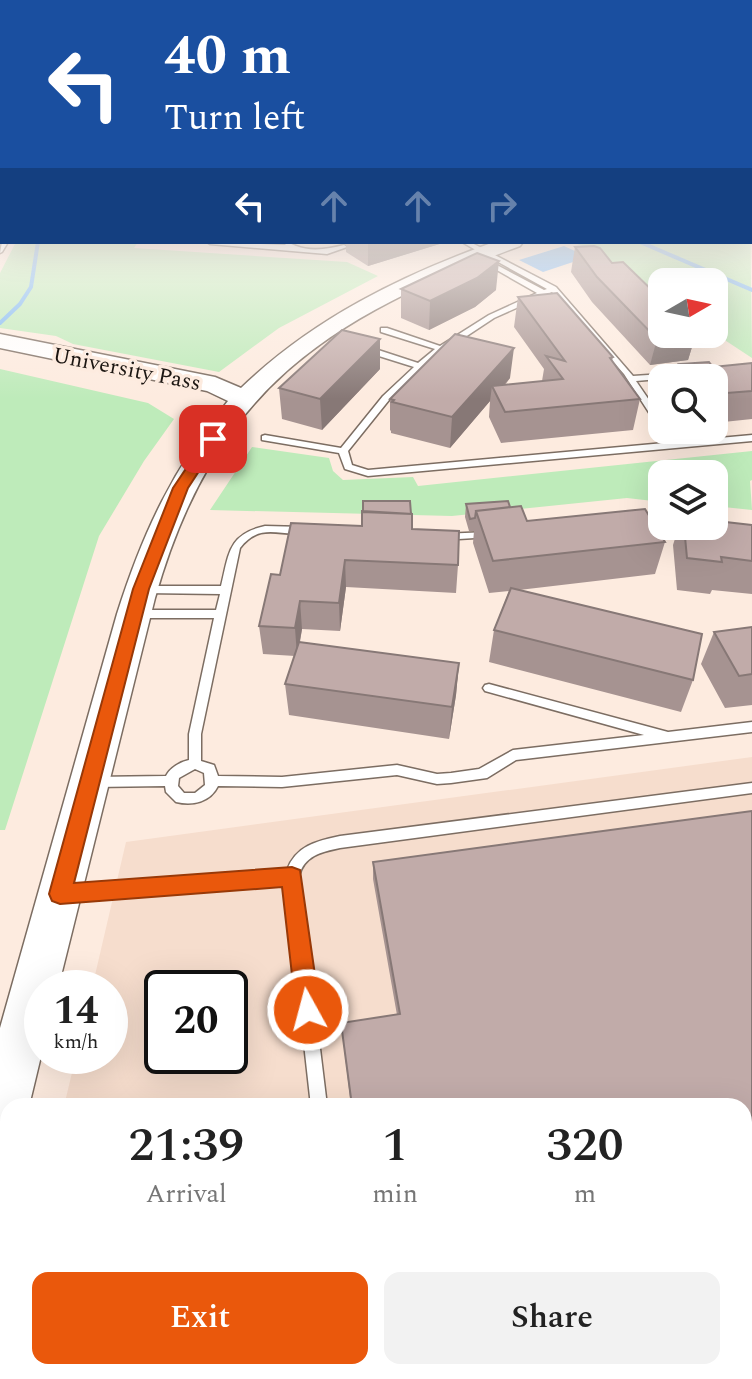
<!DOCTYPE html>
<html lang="en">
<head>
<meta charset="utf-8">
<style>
  :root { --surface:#fff; --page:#f2f2f2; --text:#222; --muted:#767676; --accent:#ea580c }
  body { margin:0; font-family:Spectral,serif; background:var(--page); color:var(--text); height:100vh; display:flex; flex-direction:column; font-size:30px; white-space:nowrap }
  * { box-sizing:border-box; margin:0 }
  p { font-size:26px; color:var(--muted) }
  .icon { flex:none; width:44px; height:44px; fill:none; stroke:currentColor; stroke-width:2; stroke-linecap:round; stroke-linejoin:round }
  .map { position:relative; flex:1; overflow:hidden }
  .sheet { position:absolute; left:0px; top:1098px; width:752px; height:282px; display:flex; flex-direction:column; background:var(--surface); border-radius:24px 24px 0 0; box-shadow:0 8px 32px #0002 }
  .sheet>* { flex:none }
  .top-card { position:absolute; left:0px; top:0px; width:752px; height:244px; box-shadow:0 8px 32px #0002; background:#1a4fa0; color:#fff; overflow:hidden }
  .needle { width:52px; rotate:81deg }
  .tools { position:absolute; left:648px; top:268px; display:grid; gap:16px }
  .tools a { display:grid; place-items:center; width:80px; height:80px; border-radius:16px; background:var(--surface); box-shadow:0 8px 32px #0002; font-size:40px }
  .speed { position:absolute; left:24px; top:970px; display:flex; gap:16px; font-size:40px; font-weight:700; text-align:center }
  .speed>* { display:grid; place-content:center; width:104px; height:104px; border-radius:50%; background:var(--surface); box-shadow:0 8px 32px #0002; line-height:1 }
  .speed small { font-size:20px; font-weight:400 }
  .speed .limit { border:4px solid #111; border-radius:12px; background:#fff; color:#111 }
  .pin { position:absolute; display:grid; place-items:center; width:68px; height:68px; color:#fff; margin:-34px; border-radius:16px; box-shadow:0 4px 12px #0006 }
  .me { position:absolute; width:88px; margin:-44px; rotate:353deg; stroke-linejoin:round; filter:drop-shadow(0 0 6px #0008) }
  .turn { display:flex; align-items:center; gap:28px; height:168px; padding:0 32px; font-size:36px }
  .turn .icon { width:104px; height:104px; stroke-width:2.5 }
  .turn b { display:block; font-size:56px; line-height:68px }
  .lanes { display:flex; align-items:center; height:76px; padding:0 32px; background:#0003; justify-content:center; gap:40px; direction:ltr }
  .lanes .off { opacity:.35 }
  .eta { display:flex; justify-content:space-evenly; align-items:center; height:136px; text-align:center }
  .eta b { font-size:48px; font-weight:600; line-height:56px }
  .cta { display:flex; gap:16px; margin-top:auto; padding:16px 32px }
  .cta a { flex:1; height:92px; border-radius:16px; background:var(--accent); color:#fff; font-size:32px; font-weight:600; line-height:92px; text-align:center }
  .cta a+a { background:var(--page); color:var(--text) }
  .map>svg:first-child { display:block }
  .built { fill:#f6ddcd; fill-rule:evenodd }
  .green { fill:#beebba }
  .water { fill:#79b8f5 }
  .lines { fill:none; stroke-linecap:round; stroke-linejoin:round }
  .stream { stroke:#79b8f5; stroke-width:4 }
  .lane-casing { stroke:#7c6d62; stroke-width:3 }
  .secondary-casing { stroke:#7c6d62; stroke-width:3 }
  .path { stroke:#aea097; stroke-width:6; stroke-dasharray:12 6; stroke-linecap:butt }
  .lane { fill:#fff; fill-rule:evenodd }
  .secondary { fill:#fff; fill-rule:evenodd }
  .wall { fill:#a69391 }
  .shaded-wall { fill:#877876 }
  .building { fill:#c1aba9; stroke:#877876; stroke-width:2 }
  .route { fill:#ea580c; stroke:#983908; stroke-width:2 }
  .labels { text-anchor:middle; stroke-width:7; stroke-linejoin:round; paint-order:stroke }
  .far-street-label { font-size:22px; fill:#1b1511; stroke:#fdebdf }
</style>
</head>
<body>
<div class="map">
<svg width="752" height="1379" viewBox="0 0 752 1379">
  <rect width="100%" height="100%" fill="#fdebdf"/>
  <path class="built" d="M752 757V1379H1L8 1347V1372H744V1106H64L76 1056H110V988H92L126 842ZM162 988H230V1056H162Z"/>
  <path class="green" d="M750 205 752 358 714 333V282H662V310L604 256 573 242H750Z
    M16 242H138L134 248 347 262 378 276 279 328 219 372 73 344 56 336 0 328V273Z
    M0 369 148 403 174 419 144 461 99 536 5 830H0Z
    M252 447 329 458 333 471 343 480 413 477 418 486 752 451V480L750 481 752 510 714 506V474H662V502L627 498 452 516 210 510Z"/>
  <path class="water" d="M564 246 588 257 543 272 519 260Z"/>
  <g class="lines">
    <path class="stream" d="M640 242 752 290
      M0 323 20 304 31 287 38 242"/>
    <g class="lane-casing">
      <path id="lane" d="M2 242H8L2 252 0 253Z
        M207 242 286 245 283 242C287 242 291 244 296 246 311 252 329 249 344 245L347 247 327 254 210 244Z
        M462 242H470L556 287 633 376 693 372 697 374 693 376 636 381 662 419V429L659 428 624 374 552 292 494 318 438 355 389 400 348 451 352 465 368 470 752 435V441L368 476 345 469 339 453 262 440V436L265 435 341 448 383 396 414 367 363 351V347H369L418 363 435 349 381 332V328H387L440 346 489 315 537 293 488 265 484 258 486 256ZM491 258 547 289 544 290 493 263Z
        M637 519 662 521V526H666L662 527 633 524V520Z
        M265 526 304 527 309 530C287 542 263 518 240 548L201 734V761L214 765 218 776 282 777 397 765 437 774 451 773 479 769 513 750 644 735 485 691 483 688 485 685 489 684 668 732 752 722V732L516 760 487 778 451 783 437 784 397 775 282 787 218 786C210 802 193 806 176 802L166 792 165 786 94 787 89 786 87 782 89 778 94 777 166 776C170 768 180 762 189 760V734L214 618H137L131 614 137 610H216L220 594 144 593 140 592 139 589 140 586H221C229 554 228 534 265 526ZM195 769 204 773 205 785 195 793H184L178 786 179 778Z
        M488 532 493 535 492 537 442 540 437 537 442 534Z
        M752 783V793L340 848C321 852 304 856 299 876L327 1106H311L286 883 68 900 63 899 61 894 63 889 68 888 287 870C296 846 316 841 340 836Z
        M752 1368V1379H738L741 1372Z
        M339 1372H359L360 1379H340Z"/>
    </g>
    <g class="secondary-casing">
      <path id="secondary" d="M494 242H523L520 246C326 318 214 390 155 598L58 988H42V1052L29 1106H8V1140L0 1144V1028L117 614C143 532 173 468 228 401L207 391 0 348V334L215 377 241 388C314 318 400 276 494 242Z"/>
    </g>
    <path class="path" d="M498 1372H504
      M521 1372 522 1379"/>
    <use href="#lane" class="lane"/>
    <use href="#secondary" class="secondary"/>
  </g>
  <path class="wall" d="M346 242H446L368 266 346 252Z
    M575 247 612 263 696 334 688 360 650 365 592 302 571 272Z
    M401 289 496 290 475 307 429 330 401 318Z
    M518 297 613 357 612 361 640 399 633 430 501 443 489 417 490 401 450 448 391 433V431L390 430V399L510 378 505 385 542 381 544 369 514 327Z
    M752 363V419L714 423V378H676L679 364 713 367Z
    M380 369 322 430 282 419 279 388Z
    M466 504 510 507 527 521 665 542 655 574 519 590 693 680 681 712 489 662 494 630 509 591 489 593 473 543 474 531H469L465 517Z
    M717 521 752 525V594L712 590 710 594 677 590 673 545 679 526H714Z
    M362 526 412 529 458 565 456 593 346 587 340 631 302 629 300 642 459 663 456 695 449 739 289 715 285 684 295 656 263 654 259 626 280 575Z
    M752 627V705L725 708 701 664 714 632Z
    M752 811V1272L744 1274V1106H351L341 1023 397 1015 373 879V862Z
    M563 1372H621L586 1379H564Z"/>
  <path class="shaded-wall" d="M374 242H446L368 266V244Z
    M499 261 496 290 475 307 429 330 430 301Z
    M696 334 688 360 650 365 657 339Z
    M380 339V369L322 430 320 399Z
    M514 348 510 378 496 394 492 386 490 401 450 448 452 417Z
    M345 560 346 587 340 631 339 603Z
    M300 601 302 629 297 656 295 628Z
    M459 663 456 695 449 739 452 707Z"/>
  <path class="building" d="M594 246 600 248 612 263 623 262 662 300V334H693L657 339 597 277 575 247Z
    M477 253 499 261 477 278 430 301 401 289Z
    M557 293 613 357 610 358 640 399 505 412 492 386 563 379 546 356 565 361 518 297Z
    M342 330 380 339 320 399 279 388Z
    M455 334 514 348 452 417 392 402 394 400 390 399Z
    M709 362 713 367 752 363V391L714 394V378H691L679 364Z
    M363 501H410L411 514 363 512Z
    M508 501 510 507 476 511 475 518 470 519 466 504Z
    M521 506 527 521 645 509 665 542 493 561 476 511Z
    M362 511 412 514V529L459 531 458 565 345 560 339 603 300 601 295 628 259 626 271 574 280 575 291 523 362 526Z
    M714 516H716L717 521 752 525V561L721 557 722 562 687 558 684 526H714Z
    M511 588 702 634 693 680 494 630Z
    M752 627V674L739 676 714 632Z
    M299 642 459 663 452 707 285 684Z
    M752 811V1266L744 1268V1106H352L341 1023 400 1014 373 862Z
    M571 1372H605L573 1378Z"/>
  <linearGradient id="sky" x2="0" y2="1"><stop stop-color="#7bb6ed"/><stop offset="0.51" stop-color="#fef6f1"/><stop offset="1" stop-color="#fef6f1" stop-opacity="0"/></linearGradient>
  <rect width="752" height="399" fill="url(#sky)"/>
  <path class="route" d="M213 435 220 439 188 488 149 589 74 883 292 867 300 870 320 1010 316 1018 308 1022 299 1018 296 1010 282 887 60 904 52 901 49 894 133 589 173 488 208 436Z"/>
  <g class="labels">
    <g class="far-street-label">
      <text transform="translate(127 368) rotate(11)" y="8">University Pass</text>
    </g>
  </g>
</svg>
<div class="tools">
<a><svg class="needle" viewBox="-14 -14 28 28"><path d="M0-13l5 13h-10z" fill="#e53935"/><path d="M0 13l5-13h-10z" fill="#767676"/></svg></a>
<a><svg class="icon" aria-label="search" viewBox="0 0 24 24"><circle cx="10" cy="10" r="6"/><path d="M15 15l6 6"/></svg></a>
<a><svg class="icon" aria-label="layers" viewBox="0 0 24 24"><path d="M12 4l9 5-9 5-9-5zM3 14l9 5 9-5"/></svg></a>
</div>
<div class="speed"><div>14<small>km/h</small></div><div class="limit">20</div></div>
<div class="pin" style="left:213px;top:439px;background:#d93025"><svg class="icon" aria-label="arrive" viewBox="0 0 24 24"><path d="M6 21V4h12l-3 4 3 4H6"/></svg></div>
<svg class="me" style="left:308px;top:1010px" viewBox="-20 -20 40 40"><circle r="17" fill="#ea580c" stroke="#fff" stroke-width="3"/><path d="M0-11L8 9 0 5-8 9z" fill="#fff"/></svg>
<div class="top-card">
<div class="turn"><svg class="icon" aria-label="left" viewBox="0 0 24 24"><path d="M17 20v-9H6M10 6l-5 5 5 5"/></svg><div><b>40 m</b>Turn left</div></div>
<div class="lanes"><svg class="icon" aria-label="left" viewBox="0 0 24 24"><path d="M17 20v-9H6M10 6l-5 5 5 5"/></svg><svg class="icon off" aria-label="ahead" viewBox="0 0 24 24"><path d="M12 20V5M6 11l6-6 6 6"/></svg><svg class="icon off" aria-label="ahead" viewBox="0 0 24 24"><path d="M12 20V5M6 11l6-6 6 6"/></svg><svg class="icon off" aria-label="right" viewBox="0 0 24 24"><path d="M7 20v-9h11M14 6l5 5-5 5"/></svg></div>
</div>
<section class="sheet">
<div class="eta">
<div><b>21:39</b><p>Arrival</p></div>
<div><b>1</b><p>min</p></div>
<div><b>320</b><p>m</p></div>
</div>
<div class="cta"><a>Exit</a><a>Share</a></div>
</section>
</div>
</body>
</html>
